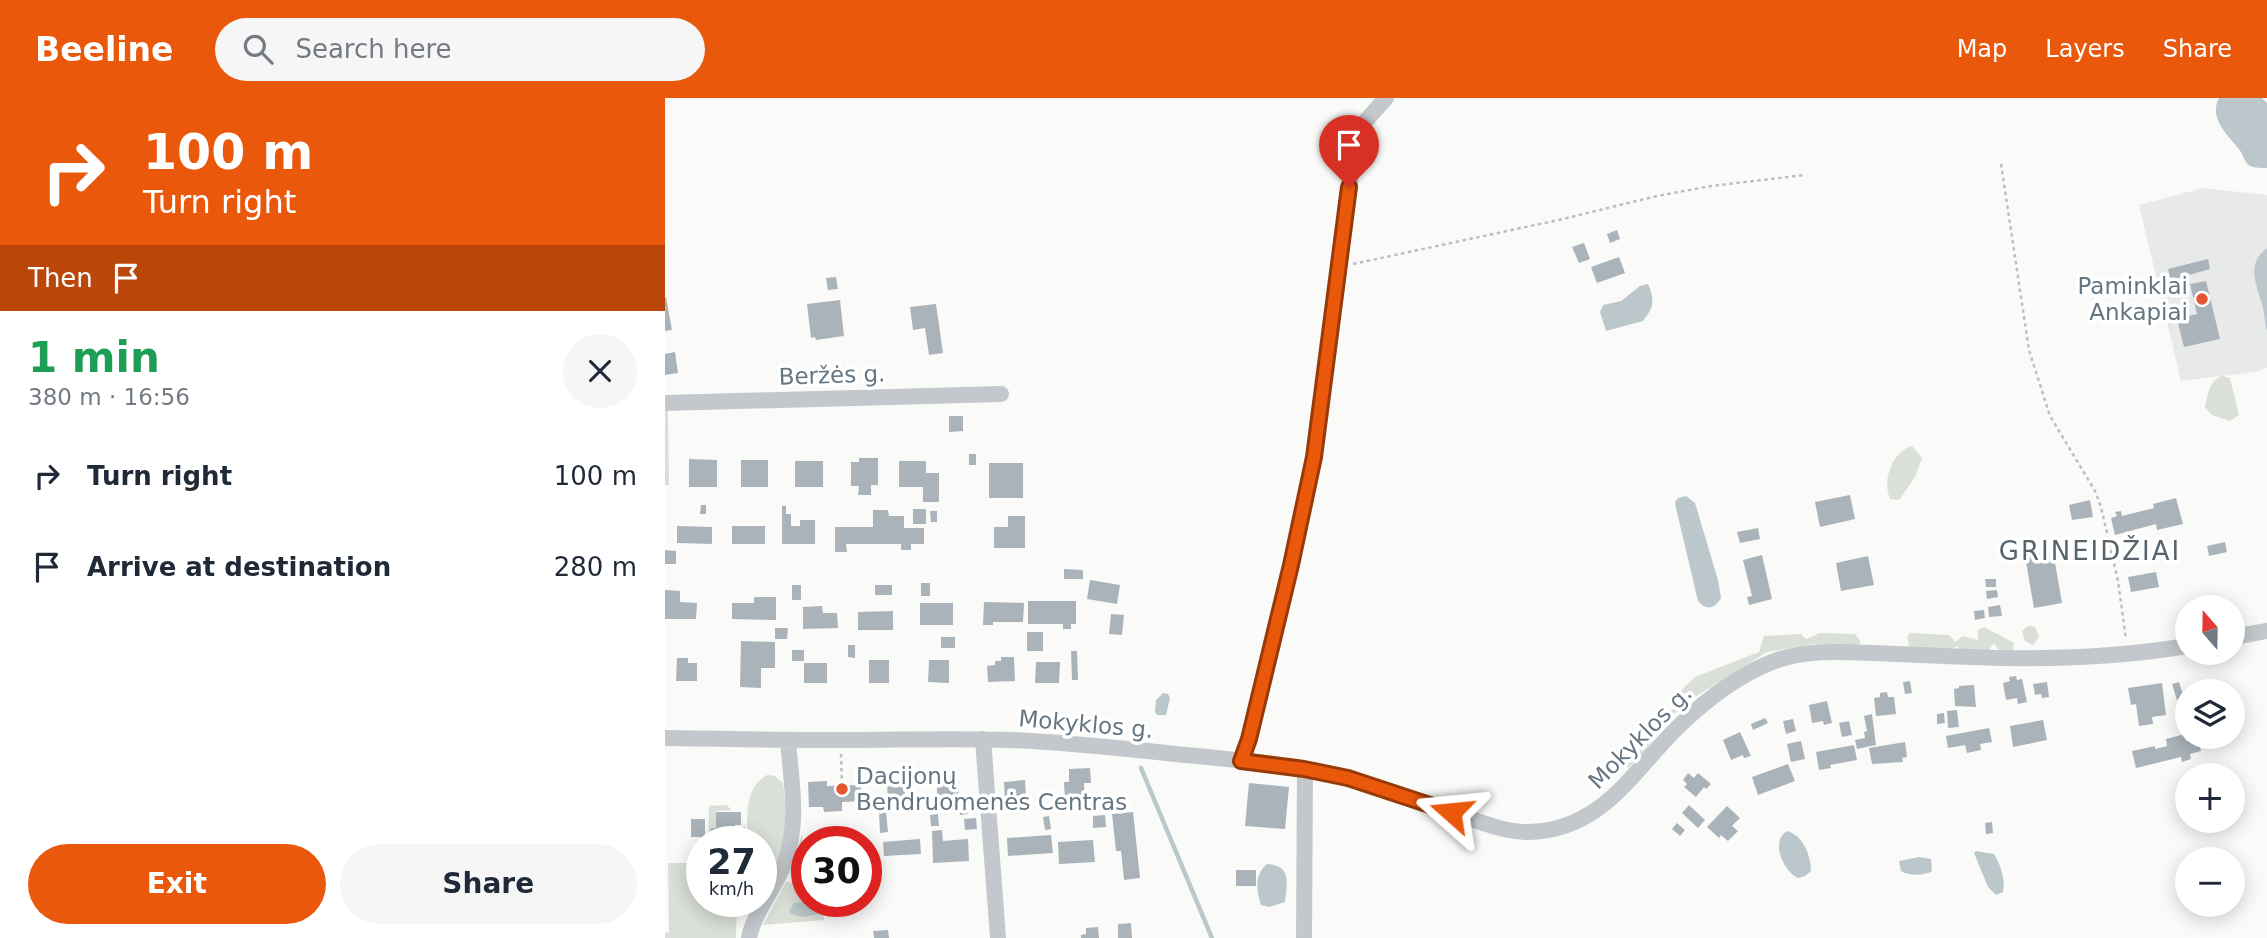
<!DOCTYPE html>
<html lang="en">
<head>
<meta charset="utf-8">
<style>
  :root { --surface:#fff; --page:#f6f6f7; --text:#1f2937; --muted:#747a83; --accent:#ea580c }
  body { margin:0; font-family:"DejaVu Sans",sans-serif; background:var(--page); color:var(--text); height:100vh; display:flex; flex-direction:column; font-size:26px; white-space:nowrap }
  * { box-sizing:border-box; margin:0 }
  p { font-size:23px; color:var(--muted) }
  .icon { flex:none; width:38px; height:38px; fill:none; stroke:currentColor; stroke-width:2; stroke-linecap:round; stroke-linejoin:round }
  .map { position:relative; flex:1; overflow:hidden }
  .panel { display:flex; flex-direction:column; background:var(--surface); width:665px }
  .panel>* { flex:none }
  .guide { background:#ea580c; color:#fff; overflow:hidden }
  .needle { width:46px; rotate:340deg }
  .fabs { position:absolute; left:1510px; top:497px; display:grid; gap:14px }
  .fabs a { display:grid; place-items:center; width:70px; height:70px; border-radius:50%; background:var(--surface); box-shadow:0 4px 18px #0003; font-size:35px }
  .speed { position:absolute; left:21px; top:728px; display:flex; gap:14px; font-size:35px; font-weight:700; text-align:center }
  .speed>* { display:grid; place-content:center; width:91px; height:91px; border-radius:50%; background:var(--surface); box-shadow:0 4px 18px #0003; line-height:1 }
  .speed small { font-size:18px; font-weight:400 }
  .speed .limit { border:10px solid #d22; background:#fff; color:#111 }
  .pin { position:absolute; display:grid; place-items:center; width:60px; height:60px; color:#fff; margin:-72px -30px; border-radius:50% 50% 50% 0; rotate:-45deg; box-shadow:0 0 7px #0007 }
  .pin .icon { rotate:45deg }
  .me { position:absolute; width:77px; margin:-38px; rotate:288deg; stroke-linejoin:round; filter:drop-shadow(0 0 5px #0008) }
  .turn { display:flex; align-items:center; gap:24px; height:147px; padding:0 28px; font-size:32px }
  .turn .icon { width:91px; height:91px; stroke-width:2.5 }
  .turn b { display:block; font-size:49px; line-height:60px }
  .then { display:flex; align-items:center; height:66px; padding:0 28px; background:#0003; gap:14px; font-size:26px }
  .round { display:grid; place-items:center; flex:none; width:74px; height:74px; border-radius:37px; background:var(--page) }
  .head { display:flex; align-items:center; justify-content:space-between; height:119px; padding:0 28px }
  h1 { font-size:42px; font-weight:800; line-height:52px; color:#1e9e55 }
  .action { display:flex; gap:14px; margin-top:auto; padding:14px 28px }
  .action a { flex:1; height:80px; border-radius:42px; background:var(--accent); color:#fff; font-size:28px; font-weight:800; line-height:80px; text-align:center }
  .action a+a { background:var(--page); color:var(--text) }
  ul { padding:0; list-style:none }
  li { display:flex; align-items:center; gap:21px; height:91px; padding:0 28px }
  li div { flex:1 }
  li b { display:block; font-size:26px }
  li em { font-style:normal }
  header { display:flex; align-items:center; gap:42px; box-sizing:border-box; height:98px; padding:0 35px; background:var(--accent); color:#fff }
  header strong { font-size:33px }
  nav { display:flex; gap:38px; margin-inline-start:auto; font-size:24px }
  .search { width:490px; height:63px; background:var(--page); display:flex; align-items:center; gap:18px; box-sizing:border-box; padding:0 24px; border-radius:38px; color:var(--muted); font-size:26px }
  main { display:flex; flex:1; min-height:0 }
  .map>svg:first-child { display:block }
  .built { fill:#e8e9e9 }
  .green { fill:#dadfd7 }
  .water { fill:#bbc7cb }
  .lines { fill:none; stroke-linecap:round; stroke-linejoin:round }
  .stream { stroke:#bbc7cb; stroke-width:4.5 }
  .building { fill:#aab3b9 }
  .path { stroke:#bbbfc2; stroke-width:2.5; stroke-dasharray:3.5 3.5; stroke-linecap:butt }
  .minor { stroke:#c3c8cc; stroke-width:16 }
  .route-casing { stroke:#983908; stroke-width:18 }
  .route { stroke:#ea580c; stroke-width:12 }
  .poi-dot { fill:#e4572e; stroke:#fff; stroke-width:2.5 }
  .labels { text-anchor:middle; stroke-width:7; stroke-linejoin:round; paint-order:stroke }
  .poi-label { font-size:23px; fill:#657683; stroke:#fff; text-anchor:end }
  .street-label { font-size:23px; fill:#657683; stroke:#fff }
  .quarter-label { font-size:26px; letter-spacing:2px; fill:#57646e; stroke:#fff }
</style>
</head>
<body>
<header>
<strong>Beeline</strong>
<div class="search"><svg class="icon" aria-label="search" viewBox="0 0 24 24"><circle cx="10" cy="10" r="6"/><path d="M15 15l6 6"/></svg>Search here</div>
<nav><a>Map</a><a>Layers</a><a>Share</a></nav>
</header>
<main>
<section class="panel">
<div class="guide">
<div class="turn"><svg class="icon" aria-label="right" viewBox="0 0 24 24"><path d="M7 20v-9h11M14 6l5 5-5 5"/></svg><div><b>100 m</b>Turn right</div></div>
<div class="then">Then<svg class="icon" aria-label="arrive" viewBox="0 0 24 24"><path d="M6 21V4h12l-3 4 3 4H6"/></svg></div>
</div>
<div class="head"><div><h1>1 min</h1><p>380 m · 16:56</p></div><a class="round"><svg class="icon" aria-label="close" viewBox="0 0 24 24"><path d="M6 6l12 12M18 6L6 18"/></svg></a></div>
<ul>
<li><svg class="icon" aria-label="right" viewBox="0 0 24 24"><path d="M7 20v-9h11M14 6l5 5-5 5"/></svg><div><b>Turn right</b></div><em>100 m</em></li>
<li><svg class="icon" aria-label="arrive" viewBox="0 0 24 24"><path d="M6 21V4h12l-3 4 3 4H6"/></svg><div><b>Arrive at destination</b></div><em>280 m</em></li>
</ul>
<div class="action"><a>Exit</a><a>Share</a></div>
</section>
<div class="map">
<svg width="1602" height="840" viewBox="0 0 1602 840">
  <rect width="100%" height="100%" fill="#fafaf8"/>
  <path class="built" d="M1538 90 1602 97V270L1590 274 1516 283 1474 107Z"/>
  <path class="green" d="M1557 278 1565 280 1574 317 1565 323 1547 317 1540 309C1543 296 1544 283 1557 278Z
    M0 312H3L4 387H0Z
    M1247 348 1257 360 1250 379 1234 402 1225 401C1217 382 1227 354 1247 348Z
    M1363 528 1370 529 1374 539 1368 547 1360 543 1357 533Z
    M1319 529 1349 545 1348 553 1333 551 1329 545 1323 553 1298 554 1292 548C1281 557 1256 552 1244 548L1242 538 1245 535 1284 537 1290 544 1298 538 1313 542V532Z
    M1155 535 1190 536 1196 544 1193 548 1149 546 1102 554 1033 597 1007 617 997 628 980 654 963 670 956 663C967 637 978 614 1008 612L1011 606 1009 599 1030 579 1094 554 1099 538 1136 536 1141 541Z
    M102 677 110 678 118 685C124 732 119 753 96 794V744H82C83 721 78 690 102 677Z
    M62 707 66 712 51 713V729L46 730V744H43L44 708Z
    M189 735V744H158V736Z
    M137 736 142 803H157L159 822 98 827 121 784 133 785V777L125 776Z
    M3 765H37V803H72L71 840H0V835L4 834Z"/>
  <path class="water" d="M1554 0H1597L1602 5V70C1597 70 1590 70 1585 68 1580 65 1579 59 1576 54 1564 37 1543 22 1554 0Z
    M1602 150V233C1599 224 1600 215 1597 206 1591 185 1581 166 1602 150Z
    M983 186C990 202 989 209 978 223L941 233 935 214 938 207 956 203 975 188Z
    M1021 398 1030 405 1053 482 1056 500C1050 511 1041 513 1033 503L1011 410 1010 404 1013 400Z
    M498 595 503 596 505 600 501 617H492L490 614 491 602Z
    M1122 733C1138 737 1146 758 1146 773L1140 778 1133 780C1118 773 1105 743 1122 733Z
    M1311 753 1329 756C1335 765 1341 783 1338 794L1331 797 1323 789 1309 755Z
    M1254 759 1266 761 1267 773C1259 778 1244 778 1236 773L1234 763Z
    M602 766C627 768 622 785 620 804L604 809 596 807C591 792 589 777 602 766Z
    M142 803C150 804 155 808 154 816L137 819 126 816 124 813 129 805Z"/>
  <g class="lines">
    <path class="stream" d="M476 670 547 840"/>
  </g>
  <path class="building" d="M952 132 955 141 945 145 942 136Z
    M919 145 925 161 914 165 907 149Z
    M954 159 960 175 932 185 926 169Z
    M1543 161 1545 171 1506 182 1503 171Z
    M171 179 173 191 163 192 161 180Z
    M1541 183 1555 241 1519 249 1512 221 1532 216 1525 186Z
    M1 199 7 232 0 233V200Z
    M175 202 179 238 151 242 150 239 146 240 142 206Z
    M271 206 278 255 264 257 260 230 248 232 245 209Z
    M10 254 13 275 0 277V256Z
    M284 318H298V333L284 334Z
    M304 356H311V367H304Z
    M194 360H213V387H206V397H193L194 388H186V364H194Z
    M24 361 52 362V389H24Z
    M76 362H103V389H76Z
    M130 363H158V389H130Z
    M234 363H261V375H274V404H258V389H234Z
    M324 365H358V400H324Z
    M1185 397 1190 421 1155 429 1150 404Z
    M1511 400 1518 426 1492 432 1491 426 1450 437 1446 420 1452 418 1450 414 1456 413 1457 418 1489 410 1488 406Z
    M1425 402 1428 419 1407 422 1404 407Z
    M36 407H41V416H35Z
    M117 408H121V416H126V428H135V422H150V446H117Z
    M248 411H261V426H248Z
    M208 412H223L224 418H239V430H259V446H246V452H236V446H181L182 454H170V429H208Z
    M265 413H272V424H266Z
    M343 418H360V450H329V429H343Z
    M12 428 47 429V446L12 445Z
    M67 428H100V446H67Z
    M1093 430 1095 441 1075 445 1072 434Z
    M1560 444 1562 454 1544 458 1542 448Z
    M0 452 11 453V466H0Z
    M1388 453 1397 505 1369 510 1360 458Z
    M1097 457 1107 501 1084 507 1082 499 1087 498 1078 462Z
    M1203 458 1209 487 1176 493 1171 465Z
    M399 471 418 472V481H399Z
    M1491 474 1494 489 1466 494 1463 479Z
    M1320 481H1331V489H1321Z
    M425 482 455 487 452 506 422 501Z
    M256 485H265V498H256Z
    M127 487H136V502H127Z
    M210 487H227V497H210Z
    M0 492 15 493V504L32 505 31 521H0Z
    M1332 492 1333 499 1322 501 1321 493Z
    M89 499H111V522L67 521V505H89Z
    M363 503H411V526H406V531H398V526H363Z
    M319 504 359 505 358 524H328V527H318Z
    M255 505H288V527H255Z
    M1335 507 1337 518 1324 519 1323 509Z
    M157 508 158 515H172L173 530 138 531V509Z
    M1319 512 1320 520 1310 522 1309 513Z
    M228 513V532H193V514Z
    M446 516 459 517 457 537 444 536Z
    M110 530H123L122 541H110Z
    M362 534H378V553H362Z
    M276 539H290V550H276Z
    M76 543 110 544V570H96V590L75 589Z
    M183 547H190V560L183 559Z
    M127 552H139V563H127Z
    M406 553H412L413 582H407Z
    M336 559H349L350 583 323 584 322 568 330 567V563H336Z
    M12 560H23V565H32V583H11Z
    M204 562H224V585H204Z
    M264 562H284V585L263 584Z
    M371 564H395L394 585H370Z
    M139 565H162V585H139Z
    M1351 578 1352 582 1357 581 1362 604 1353 606 1352 600 1341 602 1338 585 1345 583 1344 579Z
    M1245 583 1247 595 1240 596 1238 584Z
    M1382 584 1384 599 1377 600 1376 596 1370 597 1368 586Z
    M1514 584 1519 600 1512 602 1507 586Z
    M1497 585 1501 617 1487 619 1488 626 1474 628 1471 606 1466 607 1463 590Z
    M1309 587 1311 609 1290 608 1289 591 1294 590V588Z
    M1222 594 1223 599H1229L1231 616 1211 618 1209 600 1215 599V595Z
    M1162 603 1167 625 1159 627 1158 623 1147 625 1144 607Z
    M1292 612 1294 629 1283 630 1282 613Z
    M1279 615 1280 625 1272 626V616Z
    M1207 616 1211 647 1192 651 1190 642 1200 640 1199 634 1202 633 1199 618Z
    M1100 620 1103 625 1088 632 1086 626Z
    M1128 621 1131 633 1121 636 1118 623Z
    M1378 622 1382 642 1348 649 1345 628Z
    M1184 623 1187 637 1177 639 1174 625Z
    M1324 630 1327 644 1315 646 1316 652 1302 655 1300 647 1283 650 1281 638Z
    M1075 634 1086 658 1079 660 1078 657 1066 662 1058 642Z
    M1520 636 1521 643 1533 641 1536 653 1525 656 1526 661 1517 664 1516 659 1471 670 1467 653 1490 648V651L1502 648 1501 641Z
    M1136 643 1140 661 1126 664 1122 646Z
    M1240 644 1242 659 1237 660 1238 664 1207 666 1204 650Z
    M1189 647 1192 662 1165 667 1166 670 1154 672 1151 654Z
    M1123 666 1130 683 1093 697 1087 679Z
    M425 670 426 685H419L420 705H400L399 684H404V671Z
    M1023 675 1029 680 1033 675 1046 686 1041 691 1039 689 1031 699 1019 689 1022 686 1018 682Z
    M245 681V694H240L241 705 223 706 222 682Z
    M360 682 361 702 340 704 339 684Z
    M162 683V688L196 687 197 703 177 704V713L159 714 158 709H144L143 684Z
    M293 683 294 708H285V704H272V684Z
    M584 685 624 689 620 731 580 728Z
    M1024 707 1040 722 1033 730 1017 715Z
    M294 708H302L303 716 295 717Z
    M1062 708 1075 720 1067 728 1073 733 1063 743 1056 737 1054 740 1042 729Z
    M51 714H76V727H70V735H63V744H46V730H51Z
    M214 714H221L223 734 215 735Z
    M468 714 475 780 459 782 456 753H451L447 716Z
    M273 716 274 728H266L265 717Z
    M440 717 441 729 428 730V718Z
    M384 718 386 731 380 732 378 719Z
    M311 720 312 731 300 732 299 721Z
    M26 721H40V739H26Z
    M1327 724 1328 735 1321 736 1320 725Z
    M1012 725 1020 732 1015 738 1007 731Z
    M277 732 278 743 303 741 304 763 268 765 267 733Z
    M386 737 388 755 343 758 342 740Z
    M255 741 256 756 219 758 218 744Z
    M428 742 430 764 394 766 393 744Z
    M211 750V764H202V751Z
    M212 771 213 788 201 789V772Z
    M571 772H591V788H571Z
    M466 825 467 840H453V826Z
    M433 829 434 840H416V837L421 836V830Z
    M223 832 224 840H209L208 833Z"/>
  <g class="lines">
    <path class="path" d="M1336 66 1364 252 1385 318 1430 393 1436 409 1453 483 1461 541
      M688 166 898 121 992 98 1046 88 1140 77
      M176 656 177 685
      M79 744V729
      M76 817V803"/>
    <path class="minor" d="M0 305 336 296
      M1568 539 1602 533
      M0 640C59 641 118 642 176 642 233 642 289 640 345 642 404 644 462 651 521 657 560 661 601 664 640 671 690 680 738 698 786 714 811 722 837 734 863 734 938 733 968 672 1015 627 1041 602 1074 577 1107 564 1140 551 1177 554 1211 555 1253 557 1296 559 1339 560 1400 561 1462 558 1522 548
      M318 641 333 840
      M576 663 584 641 639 410 649 359 688 62 698 26 721 0
      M84 840C89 814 110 791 119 766 135 726 126 684 123 642
      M639 840 640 671"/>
  </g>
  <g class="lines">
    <g class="route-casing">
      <path id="route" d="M684 89 649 359 626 467 584 641 576 663 639 671 683 680 786 714"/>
    </g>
    <use href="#route" class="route"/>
  </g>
  <g class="poi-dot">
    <circle cx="1537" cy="201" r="7"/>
    <circle cx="177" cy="691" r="7"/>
  </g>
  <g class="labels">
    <g class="poi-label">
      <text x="1523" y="196">Paminklai<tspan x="1523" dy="26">Ankapiai</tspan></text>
      <text x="191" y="686" text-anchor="start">Dacijonų<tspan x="191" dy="26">Bendruomenės Centras</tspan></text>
    </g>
    <g class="street-label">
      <text transform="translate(167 277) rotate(-2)" y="8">Beržės g.</text>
      <text transform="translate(421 626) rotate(5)" y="8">Mokyklos g.</text>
      <text transform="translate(975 639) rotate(-45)" y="8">Mokyklos g.</text>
    </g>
    <g class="quarter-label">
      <text x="1425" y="462">GRINEIDŽIAI</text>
    </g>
  </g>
</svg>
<div class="fabs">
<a><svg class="needle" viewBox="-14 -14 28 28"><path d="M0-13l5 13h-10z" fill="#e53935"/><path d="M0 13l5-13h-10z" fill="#747a83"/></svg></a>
<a><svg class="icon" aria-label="layers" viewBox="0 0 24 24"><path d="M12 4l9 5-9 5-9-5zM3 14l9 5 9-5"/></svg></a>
<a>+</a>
<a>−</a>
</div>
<div class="speed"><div>27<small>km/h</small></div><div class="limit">30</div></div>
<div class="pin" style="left:684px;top:89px;background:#d93025"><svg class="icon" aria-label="arrive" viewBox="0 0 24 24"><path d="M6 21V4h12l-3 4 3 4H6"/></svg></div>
<svg class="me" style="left:786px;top:714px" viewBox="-20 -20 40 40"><path d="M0-17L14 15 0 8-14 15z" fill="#ea580c" stroke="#fff" stroke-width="4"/></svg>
</div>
</main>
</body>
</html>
